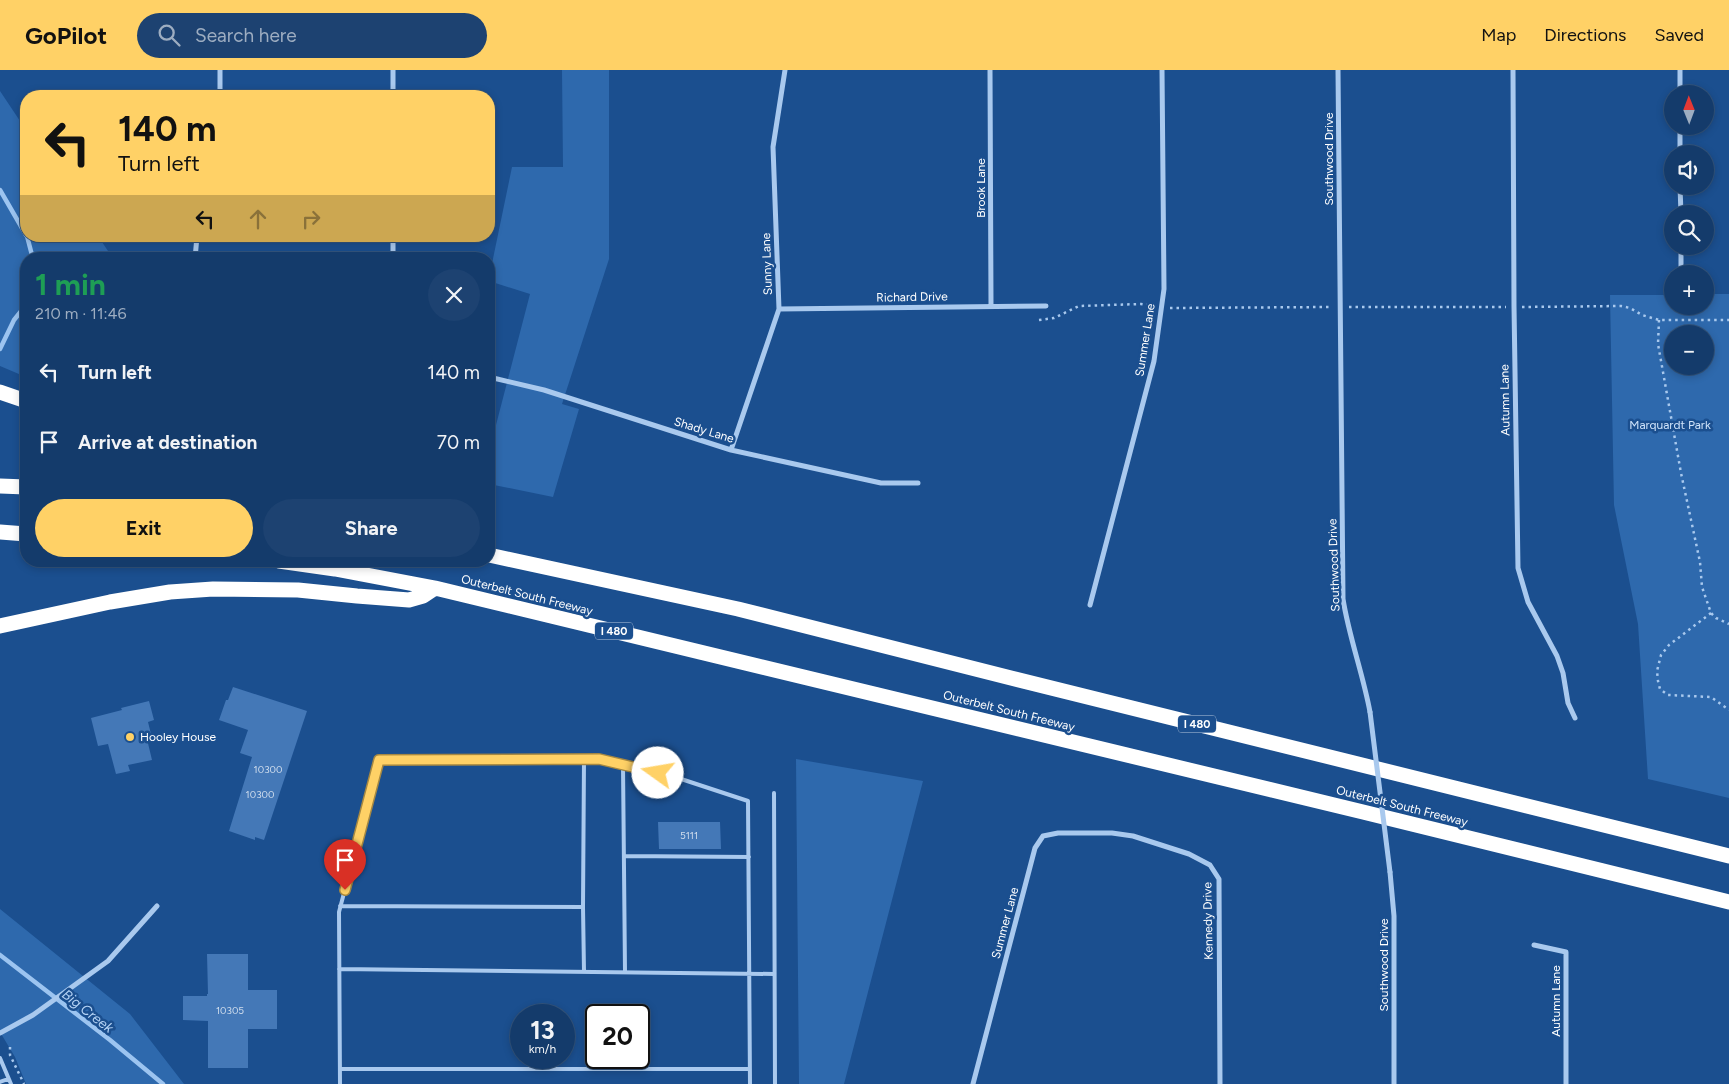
<!DOCTYPE html>
<html lang="en">
<head>
<meta charset="utf-8">
<style>
  :root { --surface:#143b6b; --page:#1d4271; --text:#f1f3f6; --muted:#9dadc1; --line:#33557e; --accent:#ffd166 }
  body { margin:0; font-family:Figtree,sans-serif; background:var(--page); color:var(--text); height:100vh; display:flex; flex-direction:column; font-size:19px; white-space:nowrap }
  * { box-sizing:border-box; margin:0 }
  p { font-size:16px; color:var(--muted) }
  .icon { flex:none; width:28px; height:28px; fill:none; stroke:currentColor; stroke-width:2; stroke-linecap:round; stroke-linejoin:round }
  .map { position:relative; flex:1; overflow:hidden }
  .details { position:absolute; left:20px; top:182px; width:475px; height:315px; display:flex; flex-direction:column; background:var(--surface); border-radius:20px; box-shadow:0 2px 8px #0003,0 0 0 1px var(--line) }
  .details>* { flex:none }
  .guide { position:absolute; left:20px; top:20px; width:475px; height:152px; border-radius:20px; box-shadow:0 2px 8px #0003,0 0 0 1px var(--line); background:#ffd166; color:#111; overflow:hidden }
  .needle { width:32px; rotate:359deg }
  .tools { position:absolute; left:1664px; top:15px; display:grid; gap:10px }
  .tools a { display:grid; place-items:center; width:50px; height:50px; border-radius:50%; background:var(--surface); box-shadow:0 2px 8px #0003,0 0 0 1px var(--line); font-size:25px }
  .speed { position:absolute; left:510px; top:934px; display:flex; gap:10px; font-size:25px; font-weight:700; text-align:center }
  .speed>* { display:grid; place-content:center; width:65px; height:65px; border-radius:50%; background:var(--surface); box-shadow:0 2px 8px #0003,0 0 0 1px var(--line); line-height:1 }
  .speed small { font-size:12px; font-weight:400 }
  .speed .limit { border:2px solid #111; border-radius:8px; background:#fff; color:#111 }
  .pin { position:absolute; display:grid; place-items:center; width:42px; height:42px; color:#fff; margin:-51px -21px; border-radius:50% 50% 50% 0; rotate:-45deg; box-shadow:0 0 5px #0007 }
  .pin .icon { rotate:45deg }
  .me { position:absolute; width:55px; margin:-28px; rotate:283deg; stroke-linejoin:round; filter:drop-shadow(0 0 4px #0008) }
  .turn { display:flex; align-items:center; gap:18px; height:105px; padding:0 15px; font-size:22px }
  .turn .icon { width:65px; height:65px; stroke-width:2.5 }
  .turn b { display:block; font-size:35px; line-height:42px }
  .lanes { display:flex; align-items:center; height:48px; padding:0 15px; background:#0003; justify-content:center; gap:25px; direction:ltr }
  .lanes .off { opacity:.35 }
  .round { display:grid; place-items:center; flex:none; width:52px; height:52px; border-radius:26px; background:var(--page) }
  .head { display:flex; align-items:center; justify-content:space-between; height:85px; padding:0 15px }
  h1 { font-size:30px; font-weight:700; line-height:38px; color:#1e9e55 }
  .primary-button { display:flex; gap:10px; margin-top:auto; padding:10px 15px }
  .primary-button a { flex:1; height:58px; border-radius:30px; background:var(--accent); color:#111; font-size:20px; font-weight:700; line-height:58px; text-align:center }
  .primary-button a+a { background:var(--page); color:var(--text) }
  ul { padding:0; list-style:none }
  li { display:flex; align-items:center; gap:15px; height:70px; padding:0 15px }
  li div { flex:1 }
  li b { display:block; font-size:19px }
  li em { font-style:normal }
  header { display:flex; align-items:center; gap:30px; box-sizing:border-box; height:70px; padding:0 25px; background:var(--accent); color:#111 }
  header strong { font-size:24px }
  nav { display:flex; gap:28px; margin-inline-start:auto; font-size:18px }
  .search { width:350px; height:45px; background:var(--page); display:flex; align-items:center; gap:12px; box-sizing:border-box; padding:0 18px; border-radius:28px; color:var(--muted); font-size:19px }
  .map>svg:first-child { display:block }
  .green { fill:#2e69ad; fill-rule:evenodd }
  .lines { fill:none; stroke-linecap:round; stroke-linejoin:round }
  .stream { stroke:#9cc4f0; stroke-width:4.5 }
  .building { fill:#4478b7 }
  .path { stroke:#a9c9ee; stroke-width:2.5; stroke-dasharray:2.5 4; stroke-linecap:butt }
  .service { stroke:#a9c9ee; stroke-width:4 }
  .minor { stroke:#a9c9ee; stroke-width:5 }
  .motorway { stroke:#fff; stroke-width:15 }
  .minor-bridge { stroke:#a9c9ee; stroke-width:5 }
  .route-casing { stroke:#a68842; stroke-width:12 }
  .route { stroke:#ffd166; stroke-width:9 }
  .poi-dot { fill:#ffd166; stroke:#1b4f8f; stroke-width:2 }
  .labels { text-anchor:middle; stroke-width:5; stroke-linejoin:round; paint-order:stroke }
  .number-label { font-size:10px; fill:#d0dded }
  .shield { fill:#1b4f8f; stroke:#bbcadd; stroke-width:1 }
  .shield-label { font-size:11px; font-weight:bold; fill:#fff }
  .street-label { font-size:12px; fill:#fff; stroke:#1b4f8f }
  .park-label { font-size:12px; fill:#cfe3fa; stroke:#1b4f8f }
  .poi-label { font-size:12px; fill:#fff; stroke:#1b4f8f; text-anchor:start }
  .water-label { font-size:14px; font-style:italic; fill:#b5d3f5; stroke:#1b4f8f }
</style>
</head>
<body>
<header>
<strong>GoPilot</strong>
<div class="search"><svg class="icon" aria-label="search" viewBox="0 0 24 24"><circle cx="10" cy="10" r="6"/><path d="M15 15l6 6"/></svg>Search here</div>
<nav><a>Map</a><a>Directions</a><a>Saved</a></nav>
</header>
<div class="map">
<svg width="1729" height="1014" viewBox="0 0 1729 1014">
  <rect width="100%" height="100%" fill="#1b4f8f"/>
  <path class="green" d="M562 0H609V189L562 334 579 339 553 427 489 414V382L530 224 489 211V208L512 97H563Z
    M0 21 26 60V166H98L108 181 109 189H26V307L0 296Z
    M1705 224H1729V728L1648 709 1638 554 1614 435 1610 225H1672V236H1705ZM1672 264H1705V296H1672Z
    M796 689 923 711 844 1014H799Z
    M0 839 130 944 184 1014H26L15 987 0 962Z"/>
  <g class="lines">
    <path class="stream" d="M0 120 26 165
      M27 166 33 189
      M0 279 14 250 26 235
      M0 885 110 970 163 1014"/>
  </g>
  <path class="building" d="M233 617 307 641 264 770 255 767V770L229 761 252 687 240 683 248 660 219 650 226 630H228Z
    M149 631 154 650 148 652 151 664 146 665 152 690 128 695 130 701 116 704 108 674 98 676 91 648 122 640 121 638Z
    M658 752H720L721 779H659Z
    M207 884H248V920H277V959H248V998H208V951L183 950V926H207V924H208Z"/>
  <g class="lines">
    <path class="path" d="M1349 237H1506
      M1522 237 1621 236 1630 238 1642 245 1659 250H1729
      M1170 238 1331 237
      M1039 250 1054 248 1079 236 1141 234 1154 236
      M1659 250 1658 274 1681 403 1700 492 1702 517 1711 543 1716 548 1729 554
      M1711 543 1669 575 1661 585 1657 601 1658 611 1660 619 1668 625 1711 627 1729 640
      M10 977V985L24 1014"/>
    <path class="service" d="M623 695 625 902
      M774 723 775 1014
      M624 786 749 787
      M340 836 583 837 584 689
      M583 837 584 902
      M339 899 774 904
      M0 988 11 1014
      M340 999H750
      M0 1012 8 1009
      M340 1014 339 842 379 690 599 689 675 707 748 731 750 1014"/>
    <path class="minor" d="M990 0 991 235
      M1338 0 1343 529C1349 567 1363 604 1370 642
      M1513 0 1514 236 1518 498 1528 532 1557 586 1563 603 1568 633 1575 648
      M1680 0V24
      M220 26V0
      M393 26V0
      M1680 56V84
      M1680 116 1681 144
      M1681 176V204
      M195 189 197 166
      M393 189V166
      M779 239 1046 236
      M489 307 544 320 731 380 881 413H918
      M731 380 779 239 773 77 785 0
      M1090 535 1154 291 1164 219 1162 0
      M1390 802 1394 846V1014
      M1534 875 1566 882V1014
      M0 963 33 945 108 891 157 836
      M973 1014 1035 778 1043 766 1058 763H1112L1133 766 1189 784 1210 795 1219 809 1220 1014"/>
    <path class="motorway" d="M0 322 26 331
      M0 416 26 417
      M0 462 26 464
      M489 485 738 539 1011 608 1729 786
      M279 491 335 499 435 518 1363 742 1729 832
      M0 556 110 532 170 522 213 519 298 520 357 526 409 530 423 526 435 518"/>
    <path class="minor-bridge" d="M1370 642 1390 802"/>
  </g>
  <g class="lines">
    <g class="route-casing">
      <path id="route" d="M345 820 379 690 599 689 658 703"/>
    </g>
    <use href="#route" class="route"/>
  </g>
  <circle class="poi-dot" cx="130" cy="667" r="5"/>
  <g class="labels">
    <g class="number-label">
      <text x="268" y="703">10300</text>
      <text x="260" y="728">10300</text>
      <text x="689" y="769">5111</text>
      <text x="230" y="944">10305</text>
    </g>
    <g class="shield">
      <rect x="595" y="552.5" width="38" height="17" rx="4"/>
      <rect x="1178" y="645.5" width="38" height="17" rx="4"/>
    </g>
    <g class="shield-label">
      <text x="614" y="565">I 480</text>
      <text x="1197" y="658">I 480</text>
    </g>
    <g class="street-label">
      <text transform="translate(1329 89) rotate(-90)" y="4">Southwood Drive</text>
      <text transform="translate(981 118) rotate(-90)" y="4">Brook Lane</text>
      <text transform="translate(767 194) rotate(-92)" y="4">Sunny Lane</text>
      <text transform="translate(912 227) rotate(-1)" y="4">Richard Drive</text>
      <text transform="translate(1145 270) rotate(-81)" y="4">Summer Lane</text>
      <text transform="translate(1505 330) rotate(-91)" y="4">Autumn Lane</text>
      <text transform="translate(704 360) rotate(17)" y="4">Shady Lane</text>
      <text transform="translate(1334 495) rotate(-92)" y="4">Southwood Drive</text>
      <text transform="translate(527 525) rotate(14)" y="4">Outerbelt South Freeway</text>
      <text transform="translate(1009 641) rotate(14)" y="4">Outerbelt South Freeway</text>
      <text transform="translate(1402 736) rotate(14)" y="4">Outerbelt South Freeway</text>
      <text transform="translate(1208 851) rotate(-91)" y="4">Kennedy Drive</text>
      <text transform="translate(1005 853) rotate(-75)" y="4">Summer Lane</text>
      <text transform="translate(1384 895) rotate(-90)" y="4">Southwood Drive</text>
      <text transform="translate(1556 931) rotate(-90)" y="4">Autumn Lane</text>
    </g>
    <g class="park-label">
      <text x="1670" y="359">Marquardt Park</text>
    </g>
    <g class="poi-label">
      <text x="140" y="671">Hooley House</text>
    </g>
    <g class="water-label">
      <text transform="translate(88 941) rotate(38)" y="5">Big Creek</text>
    </g>
  </g>
</svg>
<div class="tools">
<a><svg class="needle" viewBox="-14 -14 28 28"><path d="M0-13l5 13h-10z" fill="#e53935"/><path d="M0 13l5-13h-10z" fill="#9dadc1"/></svg></a>
<a><svg class="icon" aria-label="sound" viewBox="0 0 24 24"><path d="M4 9h4l5-4v14l-5-4H4zM17 9q2 3 0 6"/></svg></a>
<a><svg class="icon" aria-label="search" viewBox="0 0 24 24"><circle cx="10" cy="10" r="6"/><path d="M15 15l6 6"/></svg></a>
<a>+</a>
<a>−</a>
</div>
<div class="speed"><div>13<small>km/h</small></div><div class="limit">20</div></div>
<div class="pin" style="left:345px;top:820px;background:#d93025"><svg class="icon" aria-label="arrive" viewBox="0 0 24 24"><path d="M6 21V4h12l-3 4 3 4H6"/></svg></div>
<svg class="me" style="left:658px;top:703px" viewBox="-20 -20 40 40"><circle r="19" fill="#fff"/><path d="M0-13L10 11 0 6-10 11z" fill="#ffd166"/></svg>
<div class="guide">
<div class="turn"><svg class="icon" aria-label="left" viewBox="0 0 24 24"><path d="M17 20v-9H6M10 6l-5 5 5 5"/></svg><div><b>140 m</b>Turn left</div></div>
<div class="lanes"><svg class="icon" aria-label="left" viewBox="0 0 24 24"><path d="M17 20v-9H6M10 6l-5 5 5 5"/></svg><svg class="icon off" aria-label="ahead" viewBox="0 0 24 24"><path d="M12 20V5M6 11l6-6 6 6"/></svg><svg class="icon off" aria-label="right" viewBox="0 0 24 24"><path d="M7 20v-9h11M14 6l5 5-5 5"/></svg></div>
</div>
<section class="details">
<div class="head"><div><h1>1 min</h1><p>210 m · 11:46</p></div><a class="round"><svg class="icon" aria-label="close" viewBox="0 0 24 24"><path d="M6 6l12 12M18 6L6 18"/></svg></a></div>
<ul>
<li><svg class="icon" aria-label="left" viewBox="0 0 24 24"><path d="M17 20v-9H6M10 6l-5 5 5 5"/></svg><div><b>Turn left</b></div><em>140 m</em></li>
<li><svg class="icon" aria-label="arrive" viewBox="0 0 24 24"><path d="M6 21V4h12l-3 4 3 4H6"/></svg><div><b>Arrive at destination</b></div><em>70 m</em></li>
</ul>
<div class="primary-button"><a>Exit</a><a>Share</a></div>
</section>
</div>
</body>
</html>
